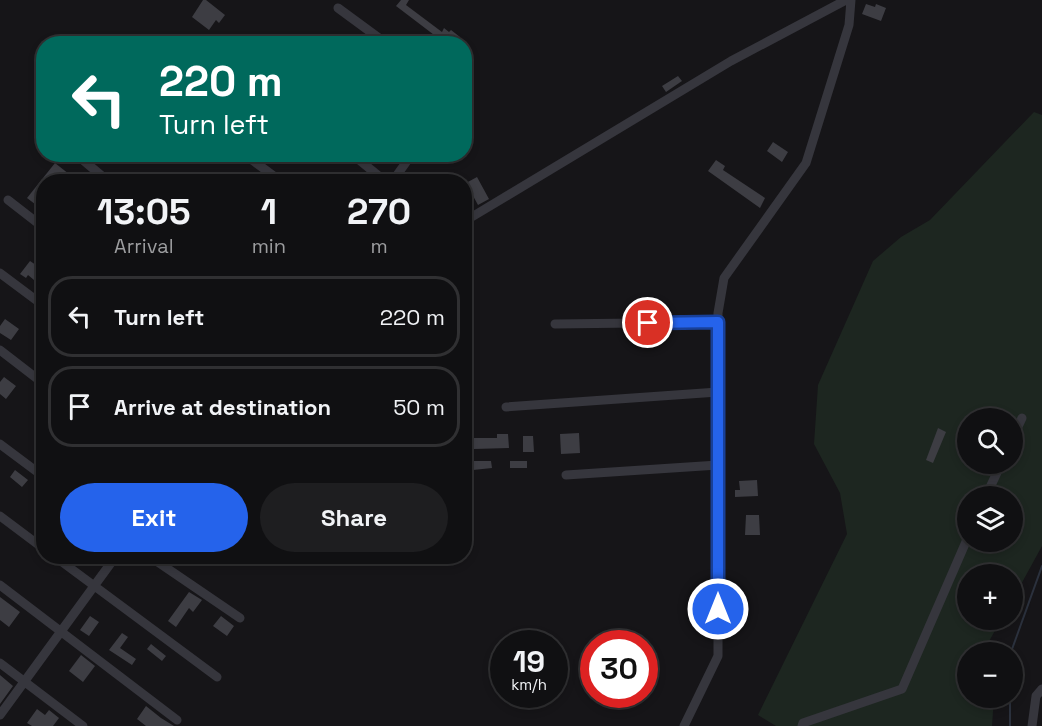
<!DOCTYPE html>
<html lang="en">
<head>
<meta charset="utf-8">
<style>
  :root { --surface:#101012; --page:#1e1e20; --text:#f1f3f6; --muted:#9c9d9f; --line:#303032; --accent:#2563eb }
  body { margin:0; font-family:"Space Grotesk",sans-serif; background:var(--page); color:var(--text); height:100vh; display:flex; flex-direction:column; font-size:22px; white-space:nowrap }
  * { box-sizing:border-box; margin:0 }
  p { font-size:20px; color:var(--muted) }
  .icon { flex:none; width:33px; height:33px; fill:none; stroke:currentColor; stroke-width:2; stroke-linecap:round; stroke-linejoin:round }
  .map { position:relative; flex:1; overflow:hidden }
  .details { position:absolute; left:36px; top:174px; width:436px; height:390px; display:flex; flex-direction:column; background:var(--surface); border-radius:24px; box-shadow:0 3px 9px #0003,0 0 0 2px var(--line) }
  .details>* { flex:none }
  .hud { position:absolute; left:36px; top:36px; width:436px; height:126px; border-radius:24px; box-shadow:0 3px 9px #0003,0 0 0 2px var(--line); background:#00695c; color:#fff; overflow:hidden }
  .buttons { position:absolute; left:957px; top:408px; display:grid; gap:12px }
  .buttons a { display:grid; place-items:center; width:66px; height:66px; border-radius:50%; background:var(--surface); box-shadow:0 3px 9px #0003,0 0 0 2px var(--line); font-size:30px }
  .speed { position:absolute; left:490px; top:630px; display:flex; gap:12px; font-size:30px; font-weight:700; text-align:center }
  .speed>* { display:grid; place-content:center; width:78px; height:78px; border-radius:50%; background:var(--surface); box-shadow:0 3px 9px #0003,0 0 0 2px var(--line); line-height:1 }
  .speed small { font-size:15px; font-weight:400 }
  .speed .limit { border:9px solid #d22; background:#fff; color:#111 }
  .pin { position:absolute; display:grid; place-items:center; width:51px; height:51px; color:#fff; margin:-26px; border:3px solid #fff; border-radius:50%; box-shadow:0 2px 6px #0007 }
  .me { position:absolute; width:66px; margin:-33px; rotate:0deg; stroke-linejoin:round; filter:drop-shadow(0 0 4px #0008) }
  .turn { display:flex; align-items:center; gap:21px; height:126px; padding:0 24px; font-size:27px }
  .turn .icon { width:78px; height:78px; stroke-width:2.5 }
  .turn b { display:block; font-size:42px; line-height:51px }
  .eta { display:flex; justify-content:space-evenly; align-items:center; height:102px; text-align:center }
  .eta b { font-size:36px; font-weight:700; line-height:42px }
  .action { display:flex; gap:12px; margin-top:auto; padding:12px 24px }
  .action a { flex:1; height:69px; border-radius:36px; background:var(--accent); color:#fff; font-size:24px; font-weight:700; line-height:69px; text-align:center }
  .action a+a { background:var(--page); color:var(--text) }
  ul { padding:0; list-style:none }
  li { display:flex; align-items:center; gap:18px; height:81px; margin:0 12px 9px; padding:0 12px; border:3px solid var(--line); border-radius:24px }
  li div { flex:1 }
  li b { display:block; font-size:22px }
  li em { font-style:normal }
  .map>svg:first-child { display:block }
  .green { fill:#1d2620; fill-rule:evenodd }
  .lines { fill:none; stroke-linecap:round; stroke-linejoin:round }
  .stream { stroke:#2b313d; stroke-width:2 }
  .building { fill:#3d3d43 }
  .minor { stroke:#36363d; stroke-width:9 }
  .route-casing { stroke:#184099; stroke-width:15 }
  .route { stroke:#2563eb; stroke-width:10 }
</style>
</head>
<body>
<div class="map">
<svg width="1042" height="726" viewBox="0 0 1042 726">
  <rect width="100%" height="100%" fill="#161518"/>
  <path class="green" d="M1034 112 1042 115V546L1013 599 1012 574H968V620H1001L983 652H968V698H994L992 726H776L758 715 847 534 840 493 814 444 818 385 873 261 901 237 930 220ZM968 418H1012V464H968ZM968 496H1012V542H968Z"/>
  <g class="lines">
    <path class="stream" d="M1011 652 1042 566
      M1010 726V698"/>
  </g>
  <path class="building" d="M203 0H206L225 15 219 23 216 20 209 30 192 17Z
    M401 0H409L406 5 442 32 444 28 449 32 451 30 460 37 456 44H446L442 41 396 6Z
    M866 4 875 7 876 4 886 8 881 21 862 14Z
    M678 76 682 81 666 92 662 86Z
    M773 142 788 152 782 162 767 151Z
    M716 160 725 166 723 170 765 198 760 208 708 171Z
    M55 163 69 174 63 182H44V211L27 198Z
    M477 177 489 199 478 205 466 183Z
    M30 261 42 269 34 280 28 275 26 278 20 274Z
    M5 319 19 329 11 340 0 333V326Z
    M4 377 16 386 6 399 0 394V382Z
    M938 428 946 432 933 463 926 460Z
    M579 433 580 453 561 454 560 434Z
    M497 434H508L509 448 474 449V438H497Z
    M523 436H533L534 452H523Z
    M472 461H491L492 468 473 470Z
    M510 461H527V468H510Z
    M15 470 28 480 22 487 10 477Z
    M757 480 758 496 735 497V490H740L739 481Z
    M746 515H759L760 535H745Z
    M189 592 202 600 193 612 189 608 176 627 168 621Z
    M0 597 20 612 9 627 0 620Z
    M90 616 99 622 89 636 80 630Z
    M221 616 234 626 227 636 213 626Z
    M122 633 128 637 120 648 136 659 132 665 109 650Z
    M151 644 166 656 162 661 147 649Z
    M81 655 95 666 83 682 69 671Z
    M0 675 13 686 0 704Z
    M146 706 161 718 174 726H146L137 719Z
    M37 709 45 715 49 710 59 718 53 726H32L27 723Z"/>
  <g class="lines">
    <path class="minor" d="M338 8 387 44
      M244 154 282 182
      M352 154 386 182
      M77 155 109 182
      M392 182 412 154
      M8 200 44 228
      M465 221 731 61 846 0
      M0 273 44 306
      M555 324 718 322
      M0 350 44 384
      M506 407 718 392
      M1012 439 1022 418
      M0 444 44 477
      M566 475 718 465
      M986 496 1001 464
      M0 516 44 549
      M54 556 217 677
      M149 556 240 618
      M0 585 177 720
      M0 663 83 726
      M0 715 116 556
      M684 726 718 656V313L724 278 806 163 849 25 851 0
      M802 726 803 723 902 689 968 537
      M1032 726 1036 696 1042 689"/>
  </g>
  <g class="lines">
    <g class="route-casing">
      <path id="route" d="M648 323 718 322V609"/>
    </g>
    <use href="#route" class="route"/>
  </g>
</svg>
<div class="buttons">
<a><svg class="icon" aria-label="search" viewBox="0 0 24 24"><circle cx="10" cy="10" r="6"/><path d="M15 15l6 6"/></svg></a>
<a><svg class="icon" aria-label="layers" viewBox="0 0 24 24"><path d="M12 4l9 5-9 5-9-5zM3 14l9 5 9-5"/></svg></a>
<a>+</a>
<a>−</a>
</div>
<div class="speed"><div>19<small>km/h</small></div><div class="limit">30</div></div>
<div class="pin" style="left:648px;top:323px;background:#d93025"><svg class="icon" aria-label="arrive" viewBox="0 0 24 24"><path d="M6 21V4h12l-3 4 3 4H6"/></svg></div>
<svg class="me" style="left:718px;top:609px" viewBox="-20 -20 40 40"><circle r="17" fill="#2563eb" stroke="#fff" stroke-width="3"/><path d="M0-11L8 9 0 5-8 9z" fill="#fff"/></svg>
<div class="hud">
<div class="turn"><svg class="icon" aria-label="left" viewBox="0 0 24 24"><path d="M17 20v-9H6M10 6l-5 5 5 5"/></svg><div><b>220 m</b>Turn left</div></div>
</div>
<section class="details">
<div class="eta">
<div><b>13:05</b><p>Arrival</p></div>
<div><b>1</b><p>min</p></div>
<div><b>270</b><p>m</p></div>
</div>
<ul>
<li><svg class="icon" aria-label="left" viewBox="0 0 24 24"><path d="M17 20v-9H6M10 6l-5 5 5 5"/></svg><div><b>Turn left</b></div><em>220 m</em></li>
<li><svg class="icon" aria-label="arrive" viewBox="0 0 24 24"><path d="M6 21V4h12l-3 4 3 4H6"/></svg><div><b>Arrive at destination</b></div><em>50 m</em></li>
</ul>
<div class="action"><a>Exit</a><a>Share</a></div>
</section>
</div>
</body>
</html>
